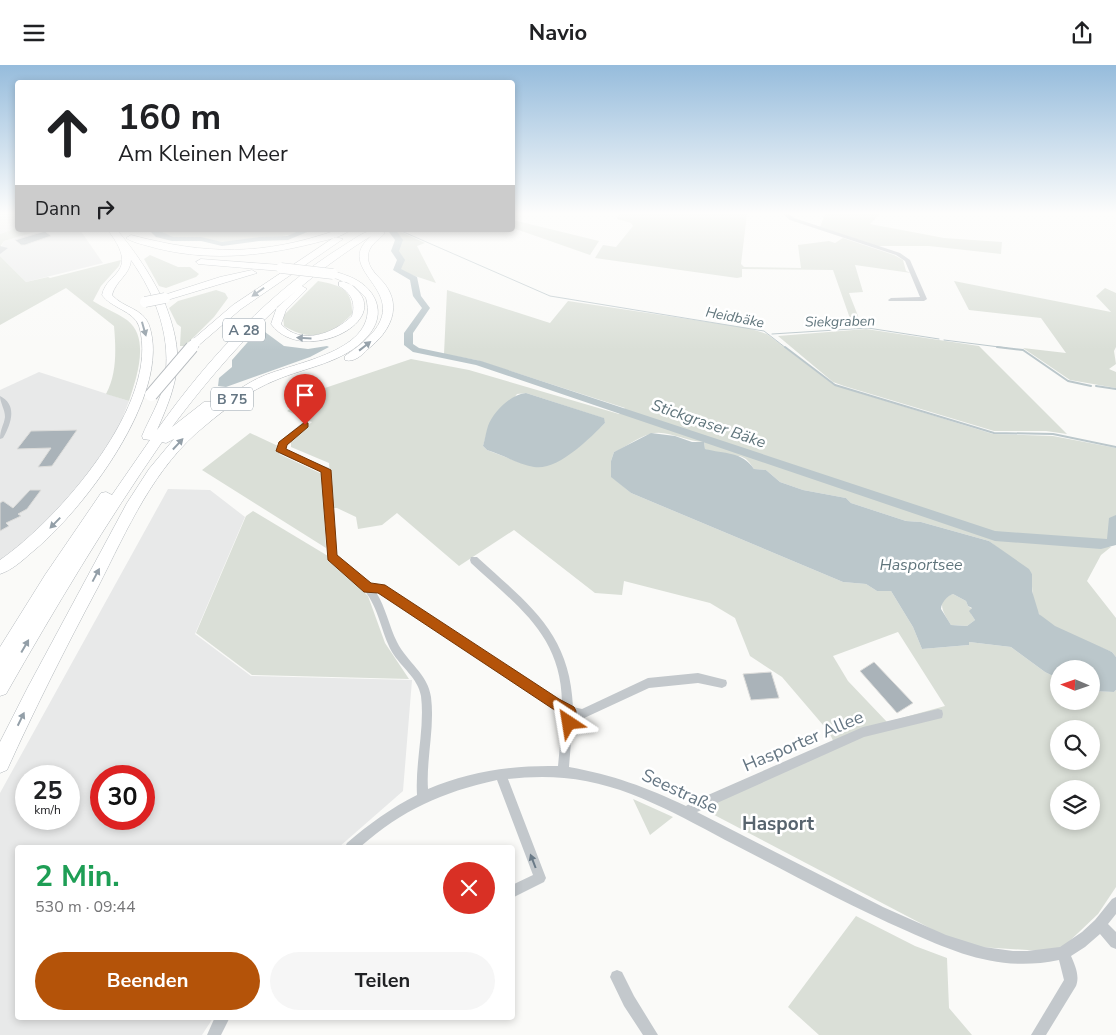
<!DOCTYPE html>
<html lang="de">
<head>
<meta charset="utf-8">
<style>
  :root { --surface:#fff; --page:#f6f6f6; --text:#202124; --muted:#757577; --accent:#b45309 }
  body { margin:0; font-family:"Nunito Sans",sans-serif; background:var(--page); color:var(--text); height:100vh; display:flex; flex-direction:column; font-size:19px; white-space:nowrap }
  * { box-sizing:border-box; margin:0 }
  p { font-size:16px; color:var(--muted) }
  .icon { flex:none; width:28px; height:28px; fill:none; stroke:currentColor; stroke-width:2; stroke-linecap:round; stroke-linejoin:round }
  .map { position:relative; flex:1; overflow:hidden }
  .side { position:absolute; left:15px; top:780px; width:500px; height:175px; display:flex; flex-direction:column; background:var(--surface); border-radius:5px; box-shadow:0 2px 8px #0003 }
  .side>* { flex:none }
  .guide { position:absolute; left:15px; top:15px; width:500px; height:152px; border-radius:5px; box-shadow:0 2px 8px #0003; background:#fff; color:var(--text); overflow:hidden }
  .needle { width:32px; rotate:272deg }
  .buttons { position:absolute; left:1050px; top:595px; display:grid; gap:10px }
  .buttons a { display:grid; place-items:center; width:50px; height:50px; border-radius:50%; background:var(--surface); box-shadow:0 2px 8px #0003; font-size:25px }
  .speed { position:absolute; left:15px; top:700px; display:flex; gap:10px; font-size:25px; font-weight:700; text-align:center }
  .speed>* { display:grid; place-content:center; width:65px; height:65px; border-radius:50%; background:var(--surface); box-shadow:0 2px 8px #0003; line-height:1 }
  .speed small { font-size:12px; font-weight:400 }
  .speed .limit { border:8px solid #d22; background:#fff; color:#111 }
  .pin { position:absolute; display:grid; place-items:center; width:42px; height:42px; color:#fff; margin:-51px -21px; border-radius:50% 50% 50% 0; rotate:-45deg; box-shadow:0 0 5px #0007 }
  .pin .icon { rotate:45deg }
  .me { position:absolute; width:55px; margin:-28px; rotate:327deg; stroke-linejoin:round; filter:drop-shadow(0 0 4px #0008) }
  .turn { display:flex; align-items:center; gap:18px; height:105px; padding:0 20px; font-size:22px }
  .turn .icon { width:65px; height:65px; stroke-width:2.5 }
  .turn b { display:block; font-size:35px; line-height:42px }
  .then { display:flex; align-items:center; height:48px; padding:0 20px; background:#0003; gap:10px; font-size:19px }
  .round { display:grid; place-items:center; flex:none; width:52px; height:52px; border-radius:26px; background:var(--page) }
  .head { display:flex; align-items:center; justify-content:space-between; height:85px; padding:0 20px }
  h1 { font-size:30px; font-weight:700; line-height:38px; color:#1e9e55 }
  .primary-button { display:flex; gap:10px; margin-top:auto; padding:10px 20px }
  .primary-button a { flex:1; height:58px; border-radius:30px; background:var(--accent); color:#fff; font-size:20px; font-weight:700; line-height:58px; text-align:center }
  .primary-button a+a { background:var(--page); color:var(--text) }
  header { display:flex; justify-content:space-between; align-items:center; height:65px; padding:0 20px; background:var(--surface); font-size:22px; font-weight:700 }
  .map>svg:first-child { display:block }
  .built { fill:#e8e9e9; fill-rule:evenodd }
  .green { fill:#dadfd7; fill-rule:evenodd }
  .water { fill:#bbc7cb; fill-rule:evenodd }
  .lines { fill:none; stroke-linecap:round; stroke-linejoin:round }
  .stream-far1 { stroke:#bbc7cb; stroke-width:1 }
  .stream { stroke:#bbc7cb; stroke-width:2 }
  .river { fill:#bbc7cb; fill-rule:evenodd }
  .building { fill:#aab3b9; stroke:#dcdcda }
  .motorway-casing { stroke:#b4b9bd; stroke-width:1 }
  .minor { fill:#c3c8cc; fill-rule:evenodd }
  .motorway { fill:#fff; fill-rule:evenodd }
  .motorway-bridge-far1-casing { stroke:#b4b9bd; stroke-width:11; stroke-linecap:butt }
  .motorway-bridge-casing { stroke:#b4b9bd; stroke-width:14; stroke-linecap:butt }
  .motorway-bridge-far1 { stroke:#fff; stroke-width:10 }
  .motorway-bridge { stroke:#fff; stroke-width:12 }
  .oneway { fill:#939fa8 }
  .oneway2 { fill:#6a7a87 }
  .route { fill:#b45309; stroke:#753606 }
  .labels { text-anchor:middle; stroke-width:5; stroke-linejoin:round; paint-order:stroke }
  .far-water-label { font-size:14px; font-style:italic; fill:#60757c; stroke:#fff }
  .shield { fill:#fff; stroke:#939fa8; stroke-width:1 }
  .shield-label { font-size:14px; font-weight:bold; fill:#657683 }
  .water-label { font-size:16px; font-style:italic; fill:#60757c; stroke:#fff }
  .near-street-label { font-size:18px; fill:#657683; stroke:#fff }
  .near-neighbourhood-label { font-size:19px; font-weight:bold; fill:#57646e; stroke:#fff }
</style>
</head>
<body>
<header><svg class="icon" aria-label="menu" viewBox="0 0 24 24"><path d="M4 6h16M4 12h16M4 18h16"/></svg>Navio<svg class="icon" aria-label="share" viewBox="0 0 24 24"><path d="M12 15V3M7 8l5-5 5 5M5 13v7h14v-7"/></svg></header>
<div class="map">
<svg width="1116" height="970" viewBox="0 0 1116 970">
  <rect width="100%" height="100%" fill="#fafaf8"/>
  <path class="built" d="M0 149H17V163L0 169Z
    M43 165H80L103 198 26 217 0 191V184L4 176Z
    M39 307 129 336 118 364 81 419 27 476 0 496V325Z
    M168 424 210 425 245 452 195 569 251 611 412 615 403 726 339 782H18V952L213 953 202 970H0V728ZM69 711V754H26V711ZM144 711V754H101V711Z"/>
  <path class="green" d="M619 149H747L741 199 744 202 801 203 798 180 829 176 835 178 843 173 894 190 903 195 906 206 911 208 855 200 863 227 849 228 862 261 853 262 833 205 742 204V212L737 213 595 193 603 180 616 182 633 161 631 158 617 154Z
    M825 149H880L870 159 944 173 1002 177 1001 189 929 181H877L820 162Z
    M513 155 599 176 590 190 513 163Z
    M17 163 18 165H43L4 176 0 182V169Z
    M157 165H305C288 173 273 171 255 173 243 175 232 179 220 178 214 178 208 174 201 173 187 171 167 178 157 165Z
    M397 165 425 178 417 181 436 218 400 206 402 192 397 186 402 174 394 166Z
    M150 190 178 202H190L199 209 196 212 166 223 159 221 144 194Z
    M0 191 26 217 48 212 50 213 121 195 119 201 101 221 93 236C104 243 117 248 127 255 151 273 136 314 129 336L106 329C117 309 116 284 114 261L66 223 0 260Z
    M318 216C340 220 353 224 352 249 332 270 312 278 284 261L283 251Z
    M954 216 1111 247 1096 231 1105 223 1116 228V282L1114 286 1116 299 1109 304 1116 307V323L1070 315 1023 283 1066 288 1041 253 969 245Z
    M216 225 225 228 228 233 214 252 185 281H180L181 262 177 259 169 243 178 236Z
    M447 225 550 258 568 236 748 263 767 269 834 320 993 369 1053 371 1116 383V451L1111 454 1110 473 1103 477 997 469 748 385 875 434 996 474 1106 480 1111 482 1101 490 1087 516 1116 553V592L1112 587C1089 577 1057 569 1040 550 1031 540 1032 521 1032 509L989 476 921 457 906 456 851 438 846 433 803 425 780 417 766 405 754 404C745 389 740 391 725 390 719 389 711 386 705 384L704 377C686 377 667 364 650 369 638 372 626 382 614 387L611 396V411L631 428 843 517 866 519 877 526H891L913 562 922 584 969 580V577L1011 582 1045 607 1059 614V636H1091V626L1114 627 1116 625V822L1098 849 1058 887 964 881 701 743 836 682 829 667 782 612 750 591 735 553 710 538 624 516 622 530 595 528 514 465 459 501 397 448 382 460 358 464 356 452 337 443H332L329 398 291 382V375L312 357 287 346 313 327 411 294 469 305 619 349 625 343 476 295 444 289ZM526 328 603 353 605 358 579 382 557 396 521 398 487 385 483 381 486 371 517 329ZM898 567 945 641 887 657 848 616 833 591ZM1059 664H1091V696H1059ZM1059 724H1091V756H1059Z
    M866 264 979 281 1067 369 1046 366H994L844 321 833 317 778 271Z
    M250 368 278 381 279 389 322 409 326 483 202 405Z
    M253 446 328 491 368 531 385 578 409 614 252 610 196 568 246 451Z
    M953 529 966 536 968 541 972 544 971 549 975 555 967 561 951 560C944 549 934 535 953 529Z
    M633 734 673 752 650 770Z
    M856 851 915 881 947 893 949 943 972 970H819L788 942Z"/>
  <path class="water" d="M265 267 284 281 308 284 327 281 329 282 310 292 226 322 218 321 219 313 232 302V295L254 270Z
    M526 328 604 353 605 358C590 373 558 406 534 402 518 399 503 390 487 385L483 381C485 374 486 367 488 361 493 347 511 329 526 328Z
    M651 368 675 371 692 377H704L705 384C724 389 742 386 754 404L766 405 780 417 803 425 846 433 851 438 906 456 921 457 989 476 1029 504 1032 509V526L1039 549 1055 561 1112 587 1116 592V625L1114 627 1091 626V604H1059V614L1045 607 1011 582 969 577V580L922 584 913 562 891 526H877L866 519 843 517 631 428 611 412V396L614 387ZM953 529 966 536 968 541 972 543 969 546 975 555 967 561 951 560 941 544C941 538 947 531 953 529Z"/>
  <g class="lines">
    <path class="stream-far1" d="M399 165 550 231 764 266 786 283
      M772 269 868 263 939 274
      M944 275 1007 283"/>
    <path class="stream" d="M785 282 835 320 994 368 1053 369 1116 382
      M997 282 1023 285 1068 316 1091 321
      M1096 321 1116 324"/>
    <path class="river" d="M149 165H158L173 172H201L222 177 259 172 287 171 301 165H312L288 175 259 176 222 181 201 176H172L156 172Z
      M392 165H396L403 175 399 186 405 195 401 204 417 212 421 231 430 243 413 268V279L419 283 481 296 995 466 1107 474 1109 453 1116 450V480L1101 484 995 476 476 300 413 287 404 280V268L422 243 413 231 410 215 393 205 397 195 391 186 395 175 389 167Z"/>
  </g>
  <path class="building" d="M45 166 51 171 25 180H21L15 175Z
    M77 365 52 401 38 402 51 383 17 384 31 366Z
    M30 425H41L27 444 18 449 21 451 6 458 9 461 0 466V438L3 436 13 443Z
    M874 597 913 638 897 648 860 606Z
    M771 607 779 633 751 635 743 609Z"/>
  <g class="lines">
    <g class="motorway-casing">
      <path id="motorway" d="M108 165H117C134 185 149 207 161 231L220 212 252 205 257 208 164 236C185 290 180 313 157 365 208 293 271 225 346 179 359 171 374 159 385 168 379 175 368 180 368 192 368 203 377 210 384 218 403 242 390 267 368 284 362 290 354 298 345 295V291C438 229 325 211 371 171 289 222 230 285 172 362L204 337H212L213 342C228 332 245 319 261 312 293 297 381 287 366 233L354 221 330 211V207C336 206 342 209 348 211 375 221 389 248 367 272 344 298 306 302 276 315 251 325 226 343 206 360 154 401 127 465 98 522 66 582 35 643 7 705L0 708V677L28 622 127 438 149 404 174 374 166 378 162 377C106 458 55 543 6 629L0 631V582L45 510 101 428 106 427 112 430 150 375 143 374 142 371C149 354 160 337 164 318 173 275 156 230 131 195 130 210 116 215 112 230 123 243 143 243 149 260 173 329 82 447 31 488 22 496 12 505 0 509V495C58 455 162 337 139 261 134 246 111 243 102 230 105 217 113 214 119 205 128 192 115 175 108 165Z
        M337 165H350C342 172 326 175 315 178 260 192 203 197 148 181 141 179 132 177 126 173L131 170C207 190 262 191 337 165Z
        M335 172 343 174 241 244 199 280H191V276L233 240Z
        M201 194 281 200 286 203 281 206 198 199 196 197Z
        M339 217C345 215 351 219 356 224 392 258 302 301 271 259L277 242 302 221 307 224 286 245 281 259C301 281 333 269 352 251 356 237 351 228 339 221Z"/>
    </g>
    <path class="minor" d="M783 149H789L794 153 900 188 910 195 927 234 924 236H889L888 235 891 233 920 232 905 196 896 190 790 155Z
      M0 181 8 183 0 189Z
      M0 331C18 340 11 359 3 373L0 374C0 364 4 360 5 352 5 344 0 338 0 331Z
      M302 358H305L309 360 286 380 285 385 329 403 330 405 336 490 360 509 370 519 384 521 559 636 562 637C561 569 516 540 471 498L470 495 471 492H477C528 539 570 567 573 642L582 644 648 613 698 608 726 615 727 618 726 621 722 623 698 618 649 623 582 654 573 652 569 702C613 710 646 722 686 741L692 737 863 662 938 644 942 645 943 649 942 653 864 672 697 747 883 842 946 870 984 882 1013 886H1027L1060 882 1082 867 1095 855 1112 834 1116 832V849L1108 859 1116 867V884L1111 882 1100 869 1085 882 1071 891C1075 900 1080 911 1076 921L1046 970H1031L1064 915 1059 895C1002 907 958 889 907 866 848 840 792 809 735 780 681 752 626 718 564 713 545 711 526 712 508 714L546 813 544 817 512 833V820L533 810 497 715C440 728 404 744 360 782H345L347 778C369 759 391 743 417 730 415 697 425 663 421 631 418 613 401 602 392 587 381 567 379 543 364 525 354 513 335 503 328 492L322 407 278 388 277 386 279 377ZM376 527 379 528 551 642 563 648 558 701C514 700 469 706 428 724 426 694 435 663 431 632 428 609 407 597 397 577 389 561 386 543 376 527Z
      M617 905 622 907 634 931 658 970H643L624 941 610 912 612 907Z
      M215 952H230L221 970H207Z"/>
    <use href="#motorway" class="motorway"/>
    <g class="motorway-bridge-far1-casing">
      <path id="motorway-bridge-far1" d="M281 203 333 209
        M145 237 165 233
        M191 283 195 278"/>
    </g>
    <g class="motorway-bridge-casing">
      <path id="motorway-bridge" d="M151 330 192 282"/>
    </g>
    <use href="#motorway-bridge-far1" class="motorway-bridge-far1"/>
    <use href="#motorway-bridge" class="motorway-bridge"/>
  </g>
  <defs><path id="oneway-solid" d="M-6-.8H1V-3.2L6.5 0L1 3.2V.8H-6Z" transform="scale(1.25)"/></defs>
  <g class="oneway">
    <use href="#oneway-solid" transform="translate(258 227) rotate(145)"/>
    <use href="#oneway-solid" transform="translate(144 264) rotate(74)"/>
    <use href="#oneway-solid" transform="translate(304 273) rotate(-177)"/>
    <use href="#oneway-solid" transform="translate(365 281) rotate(-38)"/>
    <use href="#oneway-solid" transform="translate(178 379) rotate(-47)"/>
    <use href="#oneway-solid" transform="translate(55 458) rotate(134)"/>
    <use href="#oneway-solid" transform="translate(96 510) rotate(-62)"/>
    <use href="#oneway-solid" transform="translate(25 581) rotate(-60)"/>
    <use href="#oneway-solid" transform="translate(21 654) rotate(-64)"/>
  </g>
  <use class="oneway2" href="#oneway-solid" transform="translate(533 796) rotate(-111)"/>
  <linearGradient id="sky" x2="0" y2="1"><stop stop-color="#96bcdc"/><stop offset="0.52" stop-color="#fdfdfc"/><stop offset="1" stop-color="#fdfdfc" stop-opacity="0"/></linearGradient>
  <rect width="1116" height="285" fill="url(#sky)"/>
  <path class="route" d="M305 357 308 358V362L287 380 286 384 331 405 337 490 371 518 385 520 559 634 574 642 576 646 574 663 569 665 564 663 562 650 378 528 364 527 328 495 321 407 276 386 279 377Z"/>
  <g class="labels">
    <g class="far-water-label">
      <text transform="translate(735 252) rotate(11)" y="5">Heidbäke</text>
      <text transform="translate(840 256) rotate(-1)" y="5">Siekgraben</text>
    </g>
    <g class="shield">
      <rect x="223" y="253.5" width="42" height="23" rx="4"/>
      <rect x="211" y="322.5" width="42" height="23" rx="4"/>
    </g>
    <g class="shield-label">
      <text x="244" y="270">A 28</text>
      <text x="232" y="339">B 75</text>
    </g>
    <g class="water-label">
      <text transform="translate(709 358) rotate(19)" y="6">Stickgraser Bäke</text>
      <text x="921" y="505">Hasportsee</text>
    </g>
    <g class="near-street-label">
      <text transform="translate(803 676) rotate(-23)" y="6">Hasporter Allee</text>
      <text transform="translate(680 726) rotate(25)" y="6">Seestraße</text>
    </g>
    <g class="near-neighbourhood-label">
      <text x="778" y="765">Hasport</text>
    </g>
  </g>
</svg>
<div class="buttons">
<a><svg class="needle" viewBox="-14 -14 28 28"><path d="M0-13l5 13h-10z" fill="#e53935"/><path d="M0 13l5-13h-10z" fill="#757577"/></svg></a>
<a><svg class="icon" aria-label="search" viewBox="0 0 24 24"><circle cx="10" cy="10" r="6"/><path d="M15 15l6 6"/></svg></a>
<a><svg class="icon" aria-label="layers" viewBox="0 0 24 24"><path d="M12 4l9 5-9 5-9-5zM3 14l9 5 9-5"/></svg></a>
</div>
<div class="speed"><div>25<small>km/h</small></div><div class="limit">30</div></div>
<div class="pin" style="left:305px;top:360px;background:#d93025"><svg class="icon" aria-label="arrive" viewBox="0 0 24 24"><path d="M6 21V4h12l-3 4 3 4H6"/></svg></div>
<svg class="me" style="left:569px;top:658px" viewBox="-20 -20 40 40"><path d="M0-17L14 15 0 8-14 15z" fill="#b45309" stroke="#fff" stroke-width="4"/></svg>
<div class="guide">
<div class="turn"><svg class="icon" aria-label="ahead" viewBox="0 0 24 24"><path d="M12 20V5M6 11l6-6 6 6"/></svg><div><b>160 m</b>Am Kleinen Meer</div></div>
<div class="then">Dann<svg class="icon" aria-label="right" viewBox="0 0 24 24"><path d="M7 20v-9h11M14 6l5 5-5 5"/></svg></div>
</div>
<section class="side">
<div class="head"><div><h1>2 Min.</h1><p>530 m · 09:44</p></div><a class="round" style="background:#d93025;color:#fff"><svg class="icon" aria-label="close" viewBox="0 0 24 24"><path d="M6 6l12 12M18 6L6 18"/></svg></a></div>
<div class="primary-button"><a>Beenden</a><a>Teilen</a></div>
</section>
</div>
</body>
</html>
